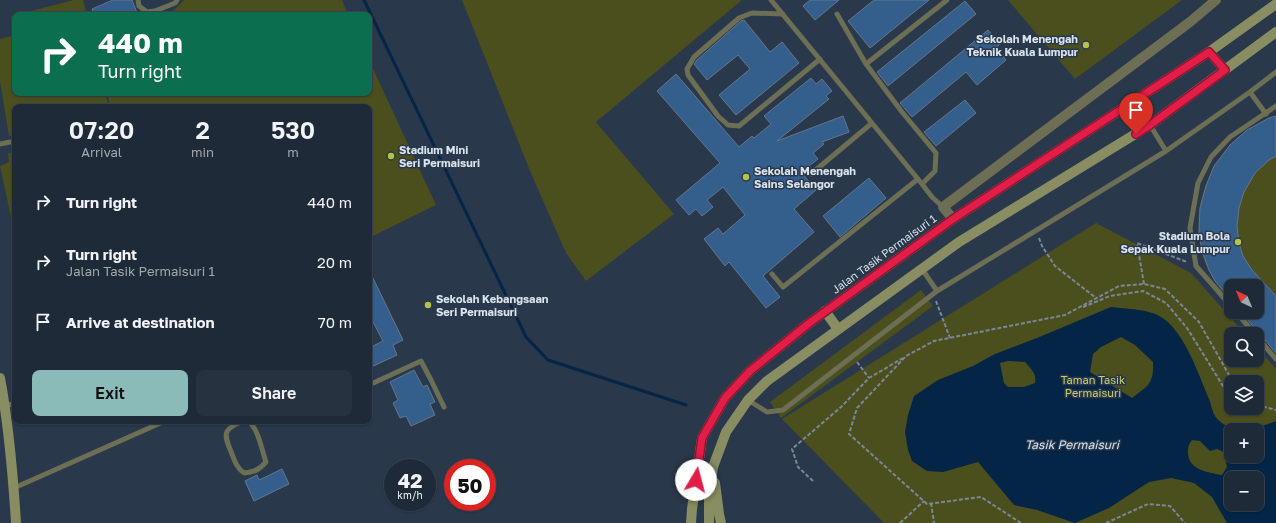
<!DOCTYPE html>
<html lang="en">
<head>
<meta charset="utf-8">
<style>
  :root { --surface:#1f2a38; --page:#273240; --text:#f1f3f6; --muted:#a1a7ae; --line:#3c4653; --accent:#8bbbb9 }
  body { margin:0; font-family:"Golos Text",sans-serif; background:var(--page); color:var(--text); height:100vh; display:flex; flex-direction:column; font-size:15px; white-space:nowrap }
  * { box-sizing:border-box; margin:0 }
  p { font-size:13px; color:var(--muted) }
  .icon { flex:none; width:22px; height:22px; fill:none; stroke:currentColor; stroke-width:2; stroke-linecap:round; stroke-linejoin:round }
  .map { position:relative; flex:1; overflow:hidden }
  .sheet { position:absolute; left:12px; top:104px; width:360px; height:320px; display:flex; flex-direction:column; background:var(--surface); border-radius:8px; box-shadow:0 1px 3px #0004,0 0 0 1px var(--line) }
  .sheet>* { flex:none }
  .guide { position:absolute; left:12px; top:12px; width:360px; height:84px; border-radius:8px; box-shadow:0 1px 3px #0004,0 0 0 1px var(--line); background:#0b6e4f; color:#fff; overflow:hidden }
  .needle { width:26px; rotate:316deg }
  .controls { position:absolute; left:1224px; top:279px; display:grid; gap:8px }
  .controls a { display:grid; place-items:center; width:40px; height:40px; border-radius:8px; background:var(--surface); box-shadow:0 1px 3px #0004,0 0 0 1px var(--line); font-size:20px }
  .speed { position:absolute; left:384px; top:459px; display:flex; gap:8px; font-size:20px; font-weight:700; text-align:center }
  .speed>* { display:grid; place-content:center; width:52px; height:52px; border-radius:50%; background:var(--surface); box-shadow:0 1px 3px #0004,0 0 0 1px var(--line); line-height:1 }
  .speed small { font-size:10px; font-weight:400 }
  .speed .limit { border:6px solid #d22; background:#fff; color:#111 }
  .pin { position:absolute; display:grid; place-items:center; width:34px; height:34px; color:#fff; margin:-41px -17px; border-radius:50% 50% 50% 0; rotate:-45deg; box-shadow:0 0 4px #0007 }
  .pin .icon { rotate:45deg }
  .me { position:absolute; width:44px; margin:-22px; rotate:8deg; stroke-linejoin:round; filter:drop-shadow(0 0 3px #0008) }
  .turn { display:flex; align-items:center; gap:14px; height:84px; padding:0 20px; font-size:18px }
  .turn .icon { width:52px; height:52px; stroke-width:2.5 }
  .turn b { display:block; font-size:28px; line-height:34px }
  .eta { display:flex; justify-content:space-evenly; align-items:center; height:68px; text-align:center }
  .eta b { font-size:24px; font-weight:600; line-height:28px }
  .cta { display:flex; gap:8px; margin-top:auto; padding:8px 20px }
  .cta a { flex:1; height:46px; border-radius:8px; background:var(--accent); color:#111; font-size:16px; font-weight:600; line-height:46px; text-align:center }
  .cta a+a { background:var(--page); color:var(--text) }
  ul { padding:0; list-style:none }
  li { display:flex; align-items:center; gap:12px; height:60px; padding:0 20px }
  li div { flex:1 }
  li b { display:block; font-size:15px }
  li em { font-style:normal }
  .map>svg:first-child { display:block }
  .green { fill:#4b4f1d; fill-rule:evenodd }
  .water { fill:#042546; fill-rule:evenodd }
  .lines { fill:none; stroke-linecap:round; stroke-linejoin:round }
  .stream { stroke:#042546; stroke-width:3 }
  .building { fill:#345f8d; stroke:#65768a }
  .path { stroke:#7b8796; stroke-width:2; stroke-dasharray:4 2; stroke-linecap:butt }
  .lane { stroke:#6c6f54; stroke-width:5 }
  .street { stroke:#6c6f54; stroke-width:10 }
  .secondary { stroke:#898d62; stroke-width:10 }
  .route-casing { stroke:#92132f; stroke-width:10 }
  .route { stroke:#e11d48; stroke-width:7 }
  .poi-dot { fill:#b8c147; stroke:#29384a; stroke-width:1.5 }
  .labels { text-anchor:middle; stroke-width:3; stroke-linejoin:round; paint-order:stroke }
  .poi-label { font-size:11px; font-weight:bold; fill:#d9e2ed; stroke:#29384a; text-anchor:start }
  .street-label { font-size:11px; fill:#d9e2ed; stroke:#29384a }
  .park-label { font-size:11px; fill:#c5cd6f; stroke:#29384a }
  .water-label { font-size:12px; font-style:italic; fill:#d7e3f2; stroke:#29384a }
</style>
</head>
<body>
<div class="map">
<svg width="1276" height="523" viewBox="0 0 1276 523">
  <rect width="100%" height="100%" fill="#29384a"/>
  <path class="green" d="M74 0H83L87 15H15V30L11 16Z
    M184 0H342L348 15H169Z
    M462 0H742L596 122 674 214 586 281 566 253 530 171Z
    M1008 0H1182L1075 79Z
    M15 35V93H105L109 107H15V135L9 136 0 81V39Z
    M369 60 436 205 369 238V107H110L107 93H369Z
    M1276 116V353L1240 312H1257V286H1231V302C1218 287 1206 270 1201 250 1192 207 1207 166 1239 137 1250 128 1262 120 1276 116Z
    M15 152V225L13 226 0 166 9 162 8 153Z
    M1096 223 1191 273 1245 334H1231V360H1257V347L1276 369V523H884L782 419ZM1231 382H1257V408H1231ZM1231 430H1257V456H1231ZM1231 478H1257V504H1231Z
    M921 290 933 306 781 418 770 402Z"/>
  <path class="water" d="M1111 307C1127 309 1152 309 1164 319 1185 334 1199 375 1209 399 1211 404 1212 411 1215 416 1220 424 1232 429 1241 430H1231V456H1257V430H1251L1276 421V523H1227L1212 497 1194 483 1171 478 1149 482 1109 508 1075 523 1037 510 1014 505 978 462 943 472 927 471 912 461 908 450 905 432 908 415 914 396 938 380 973 366 995 354 1037 338ZM1121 337 1135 345 1153 362C1154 384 1148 386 1132 398L1090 372 1093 354 1101 347ZM1008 361 1025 362C1031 369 1037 374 1035 383L1024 387H1008L1004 383 1000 363ZM1192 440 1200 441 1210 451 1217 449 1226 453 1230 457 1226 462 1227 467 1222 475C1207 472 1188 470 1188 452 1188 446 1189 444 1192 440ZM1231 478H1257V504H1231Z"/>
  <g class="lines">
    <path class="stream" d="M364 0 526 337 548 360 686 405"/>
  </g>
  <path class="building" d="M113 0H132L138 15H94L92 9Z
    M810 0H839L815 20 803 6Z
    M874 0H929L870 48 848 21Z
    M965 1 976 14 888 86 877 72Z
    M744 20 770 52 782 42 799 63 736 115 719 95 750 69 738 55 707 80 694 64 697 60 741 21Z
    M988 30 1000 44 996 48 1006 60 977 85 966 72 912 117 900 103Z
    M676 74 739 147 752 136 754 138 771 124 764 116 811 78 816 84 822 79 832 91 826 96 829 99 777 141 843 116 849 132 822 142 824 144 813 153 818 159 801 172 816 190 794 209 814 232 763 276 780 297 766 308 729 262 725 266 704 239 718 228 723 234 745 215 723 187 707 200 713 207 702 216 696 209 689 215 676 200 720 163 657 91Z
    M965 100 976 113 936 146 924 132Z
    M1276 116V156L1269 160 1255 173 1244 192 1239 208 1237 226 1239 243 1243 256 1252 270 1276 296V353L1241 312H1257V286H1231V300L1215 281 1209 270 1202 251 1199 232 1200 208 1206 186 1214 166 1230 145 1247 130 1269 118Z
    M869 178 886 198 840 237 823 216Z
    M369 270 403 340 393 345 397 355 369 368V348L383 341 372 320 369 322Z
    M414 370 423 387 427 385 435 402 430 404 435 415 411 426 406 416 400 418 393 403 398 400 390 382Z
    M282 469 289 484 254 501 245 481 257 475 259 480Z"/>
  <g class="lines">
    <path class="path" d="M1039 238 1042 246 1055 266 1096 298
      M1144 284 1137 243 1187 262
      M936 301 950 338
      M1083 307 1110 296 1143 291 1166 303 1187 328 1223 386 1231 401
      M857 362 869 378
      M1223 386 1231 387
      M1257 405 1276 410
      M1237 408 1245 414
      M813 481 798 467 792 449 841 407 869 378 903 358
      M931 503 934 523
      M900 523 924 501
      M1021 523 981 497 927 504 849 434 857 408 906 356 934 341 1065 315 1119 286 1144 284 1165 289 1199 322 1233 382
      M1106 523 1148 504 1170 506 1185 523"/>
    <path class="lane" d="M138 0 139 6 147 12 155 11 175 3 177 0
      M771 0 922 184 932 197 943 207
      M783 14 752 13 739 18 694 57 687 69 688 75 718 116 728 125 739 126 820 59
      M837 14 866 64
      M1250 92 1266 114
      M1150 125 1166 151
      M0 144 15 141
      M811 174 872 123
      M922 184 935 171 936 153 902 112 866 64 947 0
      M922 269 937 291
      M772 274 783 287 918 179
      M1231 306 1196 266 1190 228 1198 183 1211 157 1230 137 1276 106
      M1236 312 1255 334
      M1257 337 1276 359
      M369 385 421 361 431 380 444 407
      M748 400 767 412 783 410 937 291 1166 151 1250 92 1276 72
      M5 405 15 404
      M244 421C221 429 224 435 232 454 235 462 237 468 244 473 254 472 259 470 266 462 262 451 258 427 248 421
      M14 488 165 421"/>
    <path class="street" d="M953 219 943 207 1190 22 1216 0"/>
    <path class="secondary" d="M1209 52 1225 70
      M825 311 838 329
      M0 378C9 426 13 475 16 523
      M715 483 719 514 721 523
      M691 523 692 509 702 438 725 398 750 371 808 324 953 219 1209 52 1276 4
      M709 523V496L713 467 726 432 748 400 767 381 959 242 1150 125 1276 32"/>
  </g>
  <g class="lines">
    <g class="route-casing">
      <path id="route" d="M696 480 702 438 725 398 750 371 808 324 953 219 1209 52 1225 70 1150 125 1136 134"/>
    </g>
    <use href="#route" class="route"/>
  </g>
  <g class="poi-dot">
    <circle cx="1086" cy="45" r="4"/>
    <circle cx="391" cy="156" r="4"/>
    <circle cx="746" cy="177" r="4"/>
    <circle cx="1238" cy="242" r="4"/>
    <circle cx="428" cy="305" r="4"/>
  </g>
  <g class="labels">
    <g class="poi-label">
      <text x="1078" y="43" text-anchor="end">Sekolah Menengah<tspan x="1078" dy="13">Teknik Kuala Lumpur</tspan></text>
      <text x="399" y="154">Stadium Mini<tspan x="399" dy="13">Seri Permaisuri</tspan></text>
      <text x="754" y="175">Sekolah Menengah<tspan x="754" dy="13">Sains Selangor</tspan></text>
      <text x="1230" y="240" text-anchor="end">Stadium Bola<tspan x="1230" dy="13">Sepak Kuala Lumpur</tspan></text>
      <text x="436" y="303">Sekolah Kebangsaan<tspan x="436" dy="13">Seri Permaisuri</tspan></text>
    </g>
    <g class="street-label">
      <text transform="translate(884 254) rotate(-36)" y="4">Jalan Tasik Permaisuri 1</text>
    </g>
    <g class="park-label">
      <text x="1093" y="384">Taman Tasik<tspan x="1093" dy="13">Permaisuri</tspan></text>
    </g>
    <g class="water-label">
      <text x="1072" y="449">Tasik Permaisuri</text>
    </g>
  </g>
</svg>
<div class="controls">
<a><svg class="needle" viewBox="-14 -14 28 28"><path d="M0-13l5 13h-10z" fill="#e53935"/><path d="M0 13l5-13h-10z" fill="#a1a7ae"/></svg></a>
<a><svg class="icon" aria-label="search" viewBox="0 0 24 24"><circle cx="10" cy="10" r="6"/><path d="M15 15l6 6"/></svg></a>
<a><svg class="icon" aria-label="layers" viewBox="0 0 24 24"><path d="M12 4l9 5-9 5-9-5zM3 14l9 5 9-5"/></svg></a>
<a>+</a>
<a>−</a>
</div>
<div class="speed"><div>42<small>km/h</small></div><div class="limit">50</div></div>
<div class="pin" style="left:1136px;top:134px;background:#d93025"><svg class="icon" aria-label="arrive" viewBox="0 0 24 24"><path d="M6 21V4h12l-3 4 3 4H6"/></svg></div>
<svg class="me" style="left:696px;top:480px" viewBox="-20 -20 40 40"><circle r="19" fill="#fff"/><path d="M0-13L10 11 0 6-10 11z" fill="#e11d48"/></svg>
<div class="guide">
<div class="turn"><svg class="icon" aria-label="right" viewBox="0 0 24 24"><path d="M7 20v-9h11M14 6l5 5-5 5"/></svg><div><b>440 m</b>Turn right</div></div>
</div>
<section class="sheet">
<div class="eta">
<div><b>07:20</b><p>Arrival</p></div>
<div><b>2</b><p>min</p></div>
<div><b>530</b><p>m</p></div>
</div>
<ul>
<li><svg class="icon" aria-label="right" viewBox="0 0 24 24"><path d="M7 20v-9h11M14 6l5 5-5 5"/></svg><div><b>Turn right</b></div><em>440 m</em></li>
<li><svg class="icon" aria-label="right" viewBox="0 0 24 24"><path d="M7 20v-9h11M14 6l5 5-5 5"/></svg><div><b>Turn right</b><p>Jalan Tasik Permaisuri 1</p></div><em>20 m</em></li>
<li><svg class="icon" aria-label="arrive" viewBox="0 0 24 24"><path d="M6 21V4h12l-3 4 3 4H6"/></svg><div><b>Arrive at destination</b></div><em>70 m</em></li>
</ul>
<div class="cta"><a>Exit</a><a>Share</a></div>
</section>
</div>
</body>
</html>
